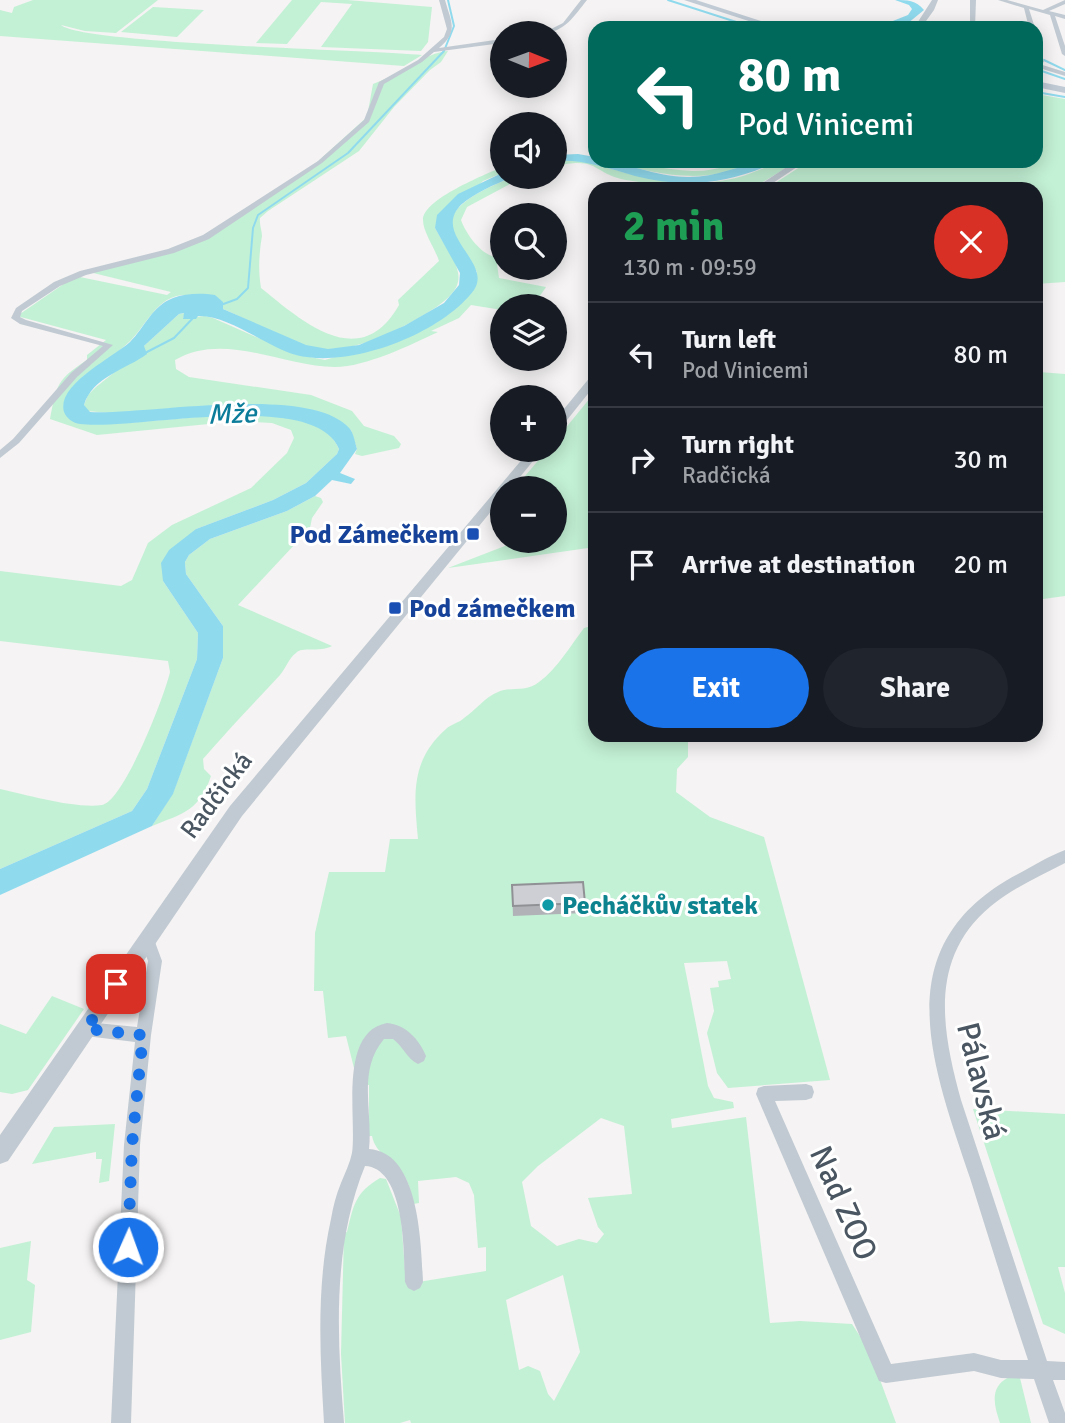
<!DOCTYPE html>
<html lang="en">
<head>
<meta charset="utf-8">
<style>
  :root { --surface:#171b24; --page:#20242c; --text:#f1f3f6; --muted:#9ea1a6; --line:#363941; --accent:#1a73e8 }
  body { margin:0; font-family:Signika,sans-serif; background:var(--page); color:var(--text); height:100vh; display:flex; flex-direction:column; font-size:26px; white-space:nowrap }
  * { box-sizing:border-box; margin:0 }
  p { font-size:23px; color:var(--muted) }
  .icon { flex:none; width:38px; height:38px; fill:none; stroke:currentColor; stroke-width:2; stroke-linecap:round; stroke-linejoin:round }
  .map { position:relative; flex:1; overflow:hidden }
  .drawer { position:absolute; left:588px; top:182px; width:455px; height:560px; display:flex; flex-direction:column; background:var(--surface); border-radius:21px; box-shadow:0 4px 18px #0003 }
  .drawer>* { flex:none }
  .hud { position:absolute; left:588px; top:21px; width:455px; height:147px; border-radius:21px; box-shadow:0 4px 18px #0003; background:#00695c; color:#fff; overflow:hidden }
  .needle { width:46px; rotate:91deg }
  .fabs { position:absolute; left:490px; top:21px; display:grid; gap:14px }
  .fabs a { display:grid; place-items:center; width:77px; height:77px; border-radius:50%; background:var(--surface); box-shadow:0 4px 18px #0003; font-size:35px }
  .pin { position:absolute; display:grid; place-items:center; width:60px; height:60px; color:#fff; margin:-30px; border-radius:14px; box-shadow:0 4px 10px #0006 }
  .me { position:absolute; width:77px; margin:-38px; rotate:2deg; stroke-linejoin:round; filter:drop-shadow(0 0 5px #0008) }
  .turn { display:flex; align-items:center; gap:24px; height:147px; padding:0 35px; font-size:32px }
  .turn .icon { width:91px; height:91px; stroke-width:2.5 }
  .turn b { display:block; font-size:49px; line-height:60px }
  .round { display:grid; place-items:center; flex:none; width:74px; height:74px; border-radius:37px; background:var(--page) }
  .summary { display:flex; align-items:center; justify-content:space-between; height:119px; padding:0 35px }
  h1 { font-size:42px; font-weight:700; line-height:52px; color:#1e9e55 }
  .action { display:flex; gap:14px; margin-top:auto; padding:14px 35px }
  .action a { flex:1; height:80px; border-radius:42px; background:var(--accent); color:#fff; font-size:28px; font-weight:700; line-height:80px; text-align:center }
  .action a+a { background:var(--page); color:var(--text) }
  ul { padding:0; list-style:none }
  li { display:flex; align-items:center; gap:21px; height:105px; padding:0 35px; border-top:2px solid var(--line) }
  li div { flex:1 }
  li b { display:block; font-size:26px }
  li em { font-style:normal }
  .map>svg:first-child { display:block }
  .green { fill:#c3f1d5; fill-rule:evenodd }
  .water { fill:#90daee }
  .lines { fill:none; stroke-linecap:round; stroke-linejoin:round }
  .stream { stroke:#90daee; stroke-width:2 }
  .pedestrian { fill:#c1cad2; fill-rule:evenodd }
  .minor { fill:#c1cad2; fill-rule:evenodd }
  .tertiary { fill:#c1cad2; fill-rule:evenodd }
  .secondary { fill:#c1cbd6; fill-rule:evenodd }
  .wall { fill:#b0b2b7 }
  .building { fill:#cdcfd5; stroke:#909195; stroke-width:2 }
  .route { stroke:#1a73e8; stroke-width:12; stroke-dasharray:0 21.6 }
  .transit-dot { fill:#1a4fb4; stroke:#fff; stroke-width:2.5 }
  .culture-dot { fill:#0f9aa8; stroke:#fff; stroke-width:2.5 }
  .labels { text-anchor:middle; stroke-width:6; stroke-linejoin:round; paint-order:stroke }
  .transit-label { font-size:26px; font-weight:bold; fill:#164399; stroke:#fff; text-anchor:end }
  .street-label { font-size:26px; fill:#4a5661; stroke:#fff }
  .culture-label { font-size:26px; font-weight:bold; fill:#0d838f; stroke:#fff; text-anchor:start }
  .water-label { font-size:28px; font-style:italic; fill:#0c7c9b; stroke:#fff }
  .near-street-label { font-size:32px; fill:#4a5661; stroke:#fff }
</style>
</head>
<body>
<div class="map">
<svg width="1065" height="1423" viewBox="0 0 1065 1423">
  <rect width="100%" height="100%" fill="#f5f3f3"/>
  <path class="green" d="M33 0H158L116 33 85 31 61 25C82 44 371 50 422 55L404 66 0 36V10L12 13 14 7Z
    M292 0H347L432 7 428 42 421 51 321 47 352 4 321 2 287 44 256 43Z
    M153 7 204 10 177 37 121 32Z
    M448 51 441 62 430 70 394 107 359 151 268 211 260 218C259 224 262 231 262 236 259 253 258 270 261 288 302 321 360 374 399 305L398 300 439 261C435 248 423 232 423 220 423 199 485 175 502 167V173L483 181 435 228C458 269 477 283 427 313 398 330 363 349 329 349 299 350 257 324 230 312 217 307 201 295 186 295 156 295 147 326 128 343 115 355 100 365 85 375L77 423C147 428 229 405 297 419 314 422 332 432 339 449L337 454 306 483 273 500 196 529 163 581 198 633 197 659 147 789 132 811 0 869V789C27 795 76 809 102 805 124 801 165 695 170 672L168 661 0 641V571L121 586 132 580 148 543 172 525 251 488 287 453 294 438 291 430 272 423 239 421 97 435 50 419C57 383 57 380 87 360V355L106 340 17 316 68 281 80 277 167 295 171 292 85 271 176 248 209 233 315 164 367 117 373 84C397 76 424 53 448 51Z
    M1036 94 1065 99V282L1036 284V189H766L809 161H1036Z
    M577 160H581C631 175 678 190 731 179 757 174 769 161 798 161L751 189H727L729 183C695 186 660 186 626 180 591 173 600 156 555 166V161Z
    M609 161C637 161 663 170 692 171 717 172 735 161 757 161 707 186 660 175 609 161Z
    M513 177H523L467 207 461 220C466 234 481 255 496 257L499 278 546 287 533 306H502V310L471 305 459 318 431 331 438 332C410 345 366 367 335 367 284 367 224 331 175 360L176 369 189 377 311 395 352 411 364 426 394 436 401 444 399 448 362 456 355 454 357 449 351 430 280 405H220L112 413 86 411 84 405 88 395 96 387 121 367 133 362 144 346 179 314 185 313 183 318 205 316 213 318 295 354 325 360 416 333 477 272C469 259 456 242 452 227 446 203 496 184 513 177Z
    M1036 367 1039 372 1065 374V596L1036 600Z
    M595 392V547L448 568 518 541H555V488H515L547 450H555V441Z
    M315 496 321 498 323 502 312 518 310 528 238 605 332 646C318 653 302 646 296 653 289 658 286 668 280 675 254 703 228 730 203 759L204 769 211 776C199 811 184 813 152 826L173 793 223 658V626L186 574 185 562 189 555 210 539 287 511Z
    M595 625V735H688V757L677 769 676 792 710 817 764 837 830 1080 728 1088 717 1073 707 1033 714 1011 710 988 719 987 718 981 731 979 727 961 684 963 708 1086 714 1098 733 1102 734 1108 671 1119 672 1128 746 1117 770 1323 800 1321 852 1324 869 1350 896 1423H411L410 1420 400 1423H345L341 1354 344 1233 347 1232C354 1204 355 1193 380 1178L386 1179 401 1217 406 1284 486 1271V1247L478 1248 474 1195 469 1183 456 1177 418 1181 419 1203 413 1204C411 1192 409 1181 401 1171 391 1157 376 1155 372 1136H369V1085L358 1084 346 1036 328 1038 323 991H314L315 933 329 872H385L390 839H418C414 795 410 761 446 729 451 724 459 723 464 718 476 710 485 697 498 692 511 686 525 693 539 682 557 669 571 645 584 628ZM601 1118 624 1126 632 1194 588 1198 598 1227 604 1234 597 1243 579 1239 557 1246 531 1226 522 1182 538 1166ZM563 1275 580 1352 554 1401 548 1394 540 1371 528 1366 519 1370 506 1300Z
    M52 996 84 1009 28 1090 12 1094 0 1092V1024L26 1034Z
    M973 1109 1065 1114V1267H1058L1065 1293V1334L1043 1324Z
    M115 1124 109 1181 99 1183 102 1159H96V1152L32 1164 54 1127Z
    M31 1241 27 1280 35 1285 31 1332 0 1340V1248Z
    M1009 1377 1020 1378 1031 1423H1000C994 1405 989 1387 1009 1377Z"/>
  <path class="water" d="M895 0C907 0 916 0 924 10L902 28H875L908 15 912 9 909 5Z
    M578 154 595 157V161C626 161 655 177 687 177 719 178 746 161 778 161 731 184 685 189 635 176 607 168 583 159 555 161V155Z
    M502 173V177H513C496 184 476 192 462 204 430 234 493 262 474 290 441 334 350 369 296 355 265 346 229 315 198 316L196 319H183L184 313 179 314 144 346 147 354C127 369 92 377 84 405L90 412C147 415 312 383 350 429 354 434 355 443 357 449L340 473 355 479 351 484 332 480 315 496 287 511 210 539 189 555 185 562 186 574 223 626V658L173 794 152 826 0 895V869L132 811 147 789 197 659 198 633 163 581 161 563 169 550 196 529 273 500 306 483 337 454 339 449C315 388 134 431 80 424 73 423 67 419 64 412 56 385 112 358 130 342 145 327 152 306 173 298 186 293 202 293 215 295L223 302V309L306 345 328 349 359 345 404 326 444 303 459 285 460 273 435 228 437 215 458 194Z"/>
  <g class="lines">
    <path class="stream" d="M668 0 755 28
      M1044 60 1065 70
      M1036 69 1065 79
      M1036 92 1065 97
      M218 306 237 299 248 288 253 228 258 215 348 153 444 51 454 26 448 0
      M145 353 174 338 194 317"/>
    <path class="pedestrian" d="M1038 54H1042L1044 62 1036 66V63L1040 61Z"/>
    <path class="minor" d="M439 0H445C451 22 459 31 439 48L502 39V43L434 52 422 62 384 84 369 122 322 163 209 239 174 253 86 275 60 286 22 311 20 317 26 320 113 345 77 377 19 443 0 458V450L13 439 71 373 103 346 20 324 11 318 16 308 54 282 80 271 168 249 203 235 318 161 364 120 379 82 418 60 444 37 447 29Z
      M581 0H587C575 15 564 33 543 33L563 23Z
      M970 0H976L975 28 970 27Z
      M998 0H1007L1043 10 1065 0V4L1049 11 1065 15V19L1055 16 1065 46V56L1062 54 1050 15 1029 9 1035 28H1029L1024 8Z
      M1036 40 1039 42 1042 56 1037 55Z
      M1065 850V863C1040 876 1013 888 991 906 928 958 942 1031 961 1100L1047 1361 1065 1362V1380H1053L1065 1413V1423H1049L1034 1379 1001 1378 974 1371 886 1383 879 1381 756 1094 758 1088 764 1086 806 1084 812 1086 814 1092 812 1098 806 1100 775 1101 891 1364 974 1353 1001 1360H1028C1008 1300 989 1239 970 1178 932 1064 884 945 1018 874 1033 866 1049 856 1065 850Z
      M147 932 152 934 162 961 151 1035 140 1145 131 1423H111L124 1145 135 1042 86 1036 81 1034 78 1029 81 1024 86 1022 137 1027 148 961 140 939 142 934Z
      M387 1023C406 1025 419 1039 426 1056L424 1061 418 1064C407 1059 403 1046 393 1039H384C357 1071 373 1111 369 1149 420 1152 421 1245 423 1282L420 1288 414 1291 408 1288 405 1282C404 1252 405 1168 365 1166 332 1247 337 1337 344 1423H324C320 1355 316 1286 331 1219 333 1207 336 1195 341 1183 345 1173 350 1163 352 1153 357 1119 338 1032 387 1023Z"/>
    <path class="tertiary" d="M932 0H938L934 10 921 28H914Z
      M1036 63 1065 72V76L1036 67Z
      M796 161H806L764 189H753Z
      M595 375V385L559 430 555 431V420L591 376Z
      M530 450H542L511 488H502V498L242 816 8 1161 0 1164V1135L230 806Z"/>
    <path class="secondary" d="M684 0H696L783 28H770Z
      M1036 81 1065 87V93L1036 87Z"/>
  </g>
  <path class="wall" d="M512 885 585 903 584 913 513 916Z"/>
  <path class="building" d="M583 882 585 903 513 906 512 885Z"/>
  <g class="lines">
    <path class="route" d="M116 984 86 1029 143 1035 132 1145 128 1247"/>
  </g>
  <g class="transit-dot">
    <rect x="466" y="527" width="14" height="14" rx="3.5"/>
    <rect x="388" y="601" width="14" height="14" rx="3.5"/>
  </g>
  <circle class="culture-dot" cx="548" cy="905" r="7"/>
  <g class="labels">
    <g class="transit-label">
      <text x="459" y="543">Pod Zámečkem</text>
      <text x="409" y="617" text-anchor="start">Pod zámečkem</text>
    </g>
    <g class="street-label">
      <text transform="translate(216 795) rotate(-53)" y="9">Radčická</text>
    </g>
    <g class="culture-label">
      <text x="562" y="914">Pecháčkův statek</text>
    </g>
    <g class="water-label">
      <text transform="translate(232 413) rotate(-2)" y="10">Mže</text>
    </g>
    <g class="near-street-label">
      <text transform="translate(982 1081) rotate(76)" y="11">Pálavská</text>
      <text transform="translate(844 1203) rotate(66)" y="11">Nad ZOO</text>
    </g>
  </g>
</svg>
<div class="fabs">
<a><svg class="needle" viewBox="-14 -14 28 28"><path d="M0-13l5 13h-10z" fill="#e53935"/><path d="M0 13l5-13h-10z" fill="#9ea1a6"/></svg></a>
<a><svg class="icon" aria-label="sound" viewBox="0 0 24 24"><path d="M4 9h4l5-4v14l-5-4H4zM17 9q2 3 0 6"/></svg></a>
<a><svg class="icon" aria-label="search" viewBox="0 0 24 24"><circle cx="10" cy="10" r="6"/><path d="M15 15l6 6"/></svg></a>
<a><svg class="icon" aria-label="layers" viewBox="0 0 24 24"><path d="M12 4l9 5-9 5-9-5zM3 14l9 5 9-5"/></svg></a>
<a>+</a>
<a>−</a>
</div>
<div class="pin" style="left:116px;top:984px;background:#d93025"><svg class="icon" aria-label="arrive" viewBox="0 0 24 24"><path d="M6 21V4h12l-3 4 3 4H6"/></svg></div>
<svg class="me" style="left:128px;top:1247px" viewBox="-20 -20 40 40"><circle r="17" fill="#1a73e8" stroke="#fff" stroke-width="3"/><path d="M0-11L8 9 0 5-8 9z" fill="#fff"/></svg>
<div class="hud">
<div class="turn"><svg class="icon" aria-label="left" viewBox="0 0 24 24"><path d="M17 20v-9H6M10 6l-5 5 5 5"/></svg><div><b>80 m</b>Pod Vinicemi</div></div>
</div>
<section class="drawer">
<div class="summary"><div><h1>2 min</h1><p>130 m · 09:59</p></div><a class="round" style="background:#d93025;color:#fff"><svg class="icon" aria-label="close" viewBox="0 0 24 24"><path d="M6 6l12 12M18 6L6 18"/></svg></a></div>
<ul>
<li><svg class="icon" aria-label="left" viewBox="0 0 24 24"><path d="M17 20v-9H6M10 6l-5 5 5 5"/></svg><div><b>Turn left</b><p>Pod Vinicemi</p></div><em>80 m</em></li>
<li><svg class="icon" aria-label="right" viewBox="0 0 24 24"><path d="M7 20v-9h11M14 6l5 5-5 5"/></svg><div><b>Turn right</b><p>Radčická</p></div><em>30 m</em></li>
<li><svg class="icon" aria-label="arrive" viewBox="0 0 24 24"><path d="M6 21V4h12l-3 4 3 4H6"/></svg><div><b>Arrive at destination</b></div><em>20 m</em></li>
</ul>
<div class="action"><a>Exit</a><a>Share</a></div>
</section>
</div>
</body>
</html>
